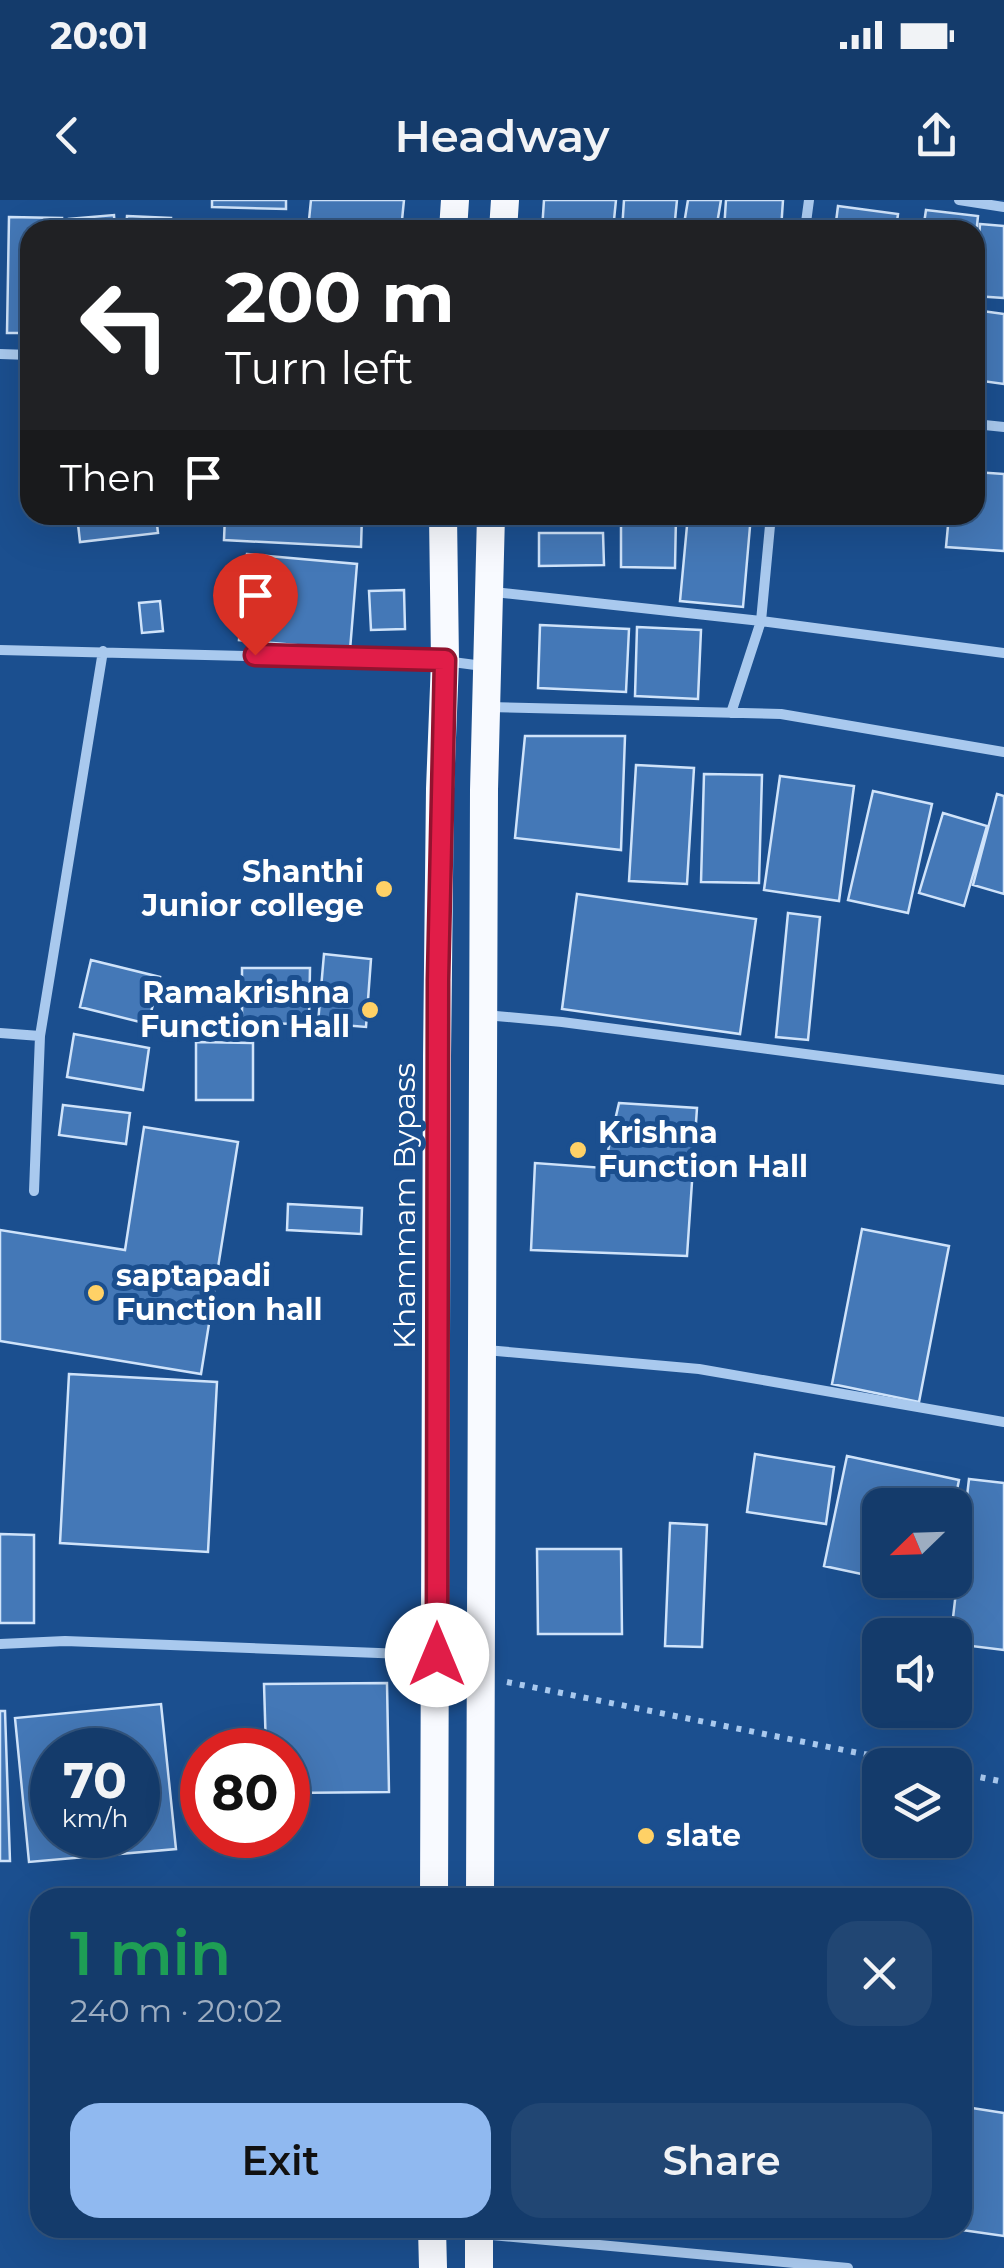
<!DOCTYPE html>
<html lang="en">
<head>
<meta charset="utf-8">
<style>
  :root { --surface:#143b6b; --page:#214673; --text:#f1f3f6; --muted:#9dadc1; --line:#33557e; --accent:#90b9f0 }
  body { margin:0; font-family:Montserrat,sans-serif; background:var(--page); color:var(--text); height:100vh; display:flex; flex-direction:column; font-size:38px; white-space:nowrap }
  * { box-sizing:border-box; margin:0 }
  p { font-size:32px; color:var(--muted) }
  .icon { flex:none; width:55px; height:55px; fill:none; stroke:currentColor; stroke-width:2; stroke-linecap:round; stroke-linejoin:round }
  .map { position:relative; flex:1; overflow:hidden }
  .sheet { position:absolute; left:30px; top:1688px; width:942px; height:350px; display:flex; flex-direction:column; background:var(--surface); border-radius:30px; box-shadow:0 10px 40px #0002,0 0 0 2px var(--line) }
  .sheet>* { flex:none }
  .banner { position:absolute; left:20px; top:20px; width:965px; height:305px; border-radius:30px; box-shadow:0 10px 40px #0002,0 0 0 2px var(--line); background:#202124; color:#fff; overflow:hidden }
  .needle { width:65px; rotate:247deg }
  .buttons { position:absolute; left:862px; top:1288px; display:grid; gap:20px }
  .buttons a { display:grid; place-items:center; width:110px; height:110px; border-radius:20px; background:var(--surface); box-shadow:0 10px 40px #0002,0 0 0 2px var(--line); font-size:50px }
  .speed { position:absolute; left:30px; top:1528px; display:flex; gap:20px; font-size:50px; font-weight:700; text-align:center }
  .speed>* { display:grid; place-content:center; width:130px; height:130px; border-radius:50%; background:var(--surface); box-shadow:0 10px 40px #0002,0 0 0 2px var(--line); line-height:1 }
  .speed small { font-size:25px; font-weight:400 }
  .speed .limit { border:15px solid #d22; background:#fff; color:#111 }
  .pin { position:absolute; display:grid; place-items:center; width:85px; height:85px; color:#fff; margin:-102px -42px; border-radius:50% 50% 50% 0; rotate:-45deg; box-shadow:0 0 10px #0007 }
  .pin .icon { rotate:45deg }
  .me { position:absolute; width:110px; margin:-55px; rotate:0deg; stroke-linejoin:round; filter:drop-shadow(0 0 8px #0008) }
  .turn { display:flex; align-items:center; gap:35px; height:210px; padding:0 40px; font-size:45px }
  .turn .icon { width:130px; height:130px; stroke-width:2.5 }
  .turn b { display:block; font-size:70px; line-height:85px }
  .then { display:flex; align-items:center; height:95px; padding:0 40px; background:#0003; gap:20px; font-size:38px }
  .round { display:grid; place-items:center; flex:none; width:105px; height:105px; border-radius:30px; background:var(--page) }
  .head { display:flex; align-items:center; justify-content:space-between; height:170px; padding:0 40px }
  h1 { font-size:60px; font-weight:600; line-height:75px; color:#1e9e55 }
  .button { display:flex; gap:20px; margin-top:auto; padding:20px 40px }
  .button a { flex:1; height:115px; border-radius:30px; background:var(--accent); color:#111; font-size:40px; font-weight:600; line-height:115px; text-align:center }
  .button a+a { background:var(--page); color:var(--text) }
  .status { display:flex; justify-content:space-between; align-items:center; height:70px; padding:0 50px; background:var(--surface); direction:ltr }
  .status svg { height:28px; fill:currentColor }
  header { display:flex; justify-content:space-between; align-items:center; height:130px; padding:0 40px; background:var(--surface); font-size:45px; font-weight:600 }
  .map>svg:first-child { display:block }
  .building { fill:#4478b7; stroke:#cfe3fa; stroke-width:2.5; fill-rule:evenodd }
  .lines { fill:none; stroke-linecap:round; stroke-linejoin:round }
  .path { stroke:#a9c9ee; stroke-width:6; stroke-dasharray:5 8; stroke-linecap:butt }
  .minor { stroke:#a9c9ee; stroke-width:10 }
  .trunk { stroke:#f8faff; stroke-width:28 }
  .route-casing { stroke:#92132f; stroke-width:25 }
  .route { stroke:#e11d48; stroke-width:18 }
  .poi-dot { fill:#ffd166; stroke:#1b4f8f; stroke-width:4 }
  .labels { text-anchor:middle; stroke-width:10; stroke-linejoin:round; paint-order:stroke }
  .poi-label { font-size:30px; font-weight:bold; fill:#fff; stroke:#1b4f8f; text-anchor:start }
  .street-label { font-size:30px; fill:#fff; stroke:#1b4f8f }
</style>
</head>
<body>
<div class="status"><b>20:01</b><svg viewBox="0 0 49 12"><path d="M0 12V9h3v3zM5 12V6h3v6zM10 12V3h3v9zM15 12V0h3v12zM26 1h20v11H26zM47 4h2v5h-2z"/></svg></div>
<header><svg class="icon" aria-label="back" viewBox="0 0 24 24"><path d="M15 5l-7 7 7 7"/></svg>Headway<svg class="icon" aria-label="share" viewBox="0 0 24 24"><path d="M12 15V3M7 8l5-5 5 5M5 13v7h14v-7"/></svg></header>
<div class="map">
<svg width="1004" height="2068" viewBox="0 0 1004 2068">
  <rect width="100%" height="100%" fill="#1b4f8f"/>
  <path class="building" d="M212 0H286V9L212 7Z
    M311 0H404L401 30H308Z
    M544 0H616L613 30H542Z
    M624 0H677L674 30H622Z
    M688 0H721L716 30H683Z
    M726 0H783L781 30H724Z
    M838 6 898 14 896 30H835Z
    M926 10 978 16 975 45V30H923Z
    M114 15 115 30H70L69 19Z
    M127 16 171 18 170 30H126Z
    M9 17 62 18 61 30H30V133H7Z
    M980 24 1004 26V98L975 96Z
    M975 110 1004 114V184L975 180Z
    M975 272 1004 274V351L946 347 949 315H975Z
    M77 315H156L158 333 80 342Z
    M225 315H362L361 347 224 340Z
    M550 315H598V324L550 322Z
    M621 315H676L675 368 621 367Z
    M688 315H751L743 407 680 401Z
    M539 333H603L604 365 539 366Z
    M247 354 357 364 350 450 239 440Z
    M404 390 405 429 371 430 369 391Z
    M160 401 163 431 142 433 139 403Z
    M540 425 629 429 626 492 538 488Z
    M637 427 701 430 698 499 635 496Z
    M525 536H625L621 650 515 638Z
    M636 565 694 568 687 684 629 681Z
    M704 574 762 575 759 683 701 682Z
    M780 576 854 586 839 701 764 690Z
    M873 591 932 604 908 713 848 700Z
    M997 594 1004 596V694L973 685Z
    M943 613 987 626 964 706 919 693Z
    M577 694 756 719 740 834 562 809Z
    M788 713 820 717 808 840 776 837Z
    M324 754 371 759 366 827 318 823Z
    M91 760 160 777 148 824 80 807Z
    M242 768H310L309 824 242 823Z
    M74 834 149 848 143 890 67 877Z
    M196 842 253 843V900H196Z
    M619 903 697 908 687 1056 531 1050 535 963 604 968Z
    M63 905 130 913 126 944 59 935Z
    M144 927 238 942 201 1174 0 1141V1030L125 1050Z
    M288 1004 362 1008 361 1034 287 1030Z
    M862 1029 949 1046 919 1202 832 1184Z
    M69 1174 217 1182 208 1352 60 1343Z
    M755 1254 834 1267 826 1324 747 1312Z
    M847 1256 959 1280 954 1305H880V1378L824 1366Z
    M969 1279 1004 1283V1450L955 1444V1435H951Z
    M670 1323 707 1325 702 1447 665 1446Z
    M0 1334 34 1335V1423H0Z
    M537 1349H621L622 1434H538Z
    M888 1380H938L936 1390Z
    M387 1483 389 1592 288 1593V1550H266L264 1484Z
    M161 1504 176 1649 29 1662 15 1518ZM52 1550H138V1635H52Z
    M0 1511H5L10 1661H0Z
    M972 1908 1004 1913V2036L955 2029 962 2028V1975Z"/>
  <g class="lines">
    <path class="path" d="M507 1482 918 1565
      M955 1572 1004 1582"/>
    <path class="minor" d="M959 0 1004 7
      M805 30 809 0
      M0 154 30 155
      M975 224 1004 227
      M494 392 761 421 1004 453
      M0 450 445 461 483 466
      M488 507 781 514 1004 552
      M731 513 761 421 771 315
      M485 815 562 822 1004 880
      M0 833 40 836
      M34 991 40 836 103 451
      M486 1150 699 1169 1004 1222
      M0 1444 65 1441 431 1455
      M480 2034 848 2068"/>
    <path class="trunk" d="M453 30 455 0
      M503 30 505 0
      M434 1698 437 857 440 589 445 461 443 315
      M480 1698 484 590 491 315
      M432 2028 433 2068
      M479 2068V2028"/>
  </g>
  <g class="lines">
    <g class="route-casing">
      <path id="route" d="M255 455 445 460 438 780 437 1455"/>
    </g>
    <use href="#route" class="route"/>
  </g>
  <g class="poi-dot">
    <circle cx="384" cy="689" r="10"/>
    <circle cx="370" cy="810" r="10"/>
    <circle cx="578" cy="950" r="10"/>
    <circle cx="96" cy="1093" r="10"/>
    <circle cx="646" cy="1636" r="10"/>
  </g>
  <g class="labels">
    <g class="poi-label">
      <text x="364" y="682" text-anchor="end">Shanthi<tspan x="364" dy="34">Junior college</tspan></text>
      <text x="350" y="803" text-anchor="end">Ramakrishna<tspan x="350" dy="34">Function Hall</tspan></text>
      <text x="598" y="943">Krishna<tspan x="598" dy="34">Function Hall</tspan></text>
      <text x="116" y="1086">saptapadi<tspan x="116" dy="34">Function hall</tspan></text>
      <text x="666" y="1646">slate</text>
    </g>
    <g class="street-label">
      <text transform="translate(405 1006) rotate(-90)" y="10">Khammam Bypass</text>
    </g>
  </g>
</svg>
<div class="buttons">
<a><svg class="needle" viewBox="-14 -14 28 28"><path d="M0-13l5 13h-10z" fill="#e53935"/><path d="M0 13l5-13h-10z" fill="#9dadc1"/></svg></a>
<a><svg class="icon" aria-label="sound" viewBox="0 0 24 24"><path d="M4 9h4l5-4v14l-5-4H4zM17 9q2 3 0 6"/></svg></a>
<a><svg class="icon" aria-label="layers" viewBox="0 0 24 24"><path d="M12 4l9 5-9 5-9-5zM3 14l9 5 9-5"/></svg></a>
</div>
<div class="speed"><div>70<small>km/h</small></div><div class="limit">80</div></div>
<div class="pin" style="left:255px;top:455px;background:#d93025"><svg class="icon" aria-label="arrive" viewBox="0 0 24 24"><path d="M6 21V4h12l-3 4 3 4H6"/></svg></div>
<svg class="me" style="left:437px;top:1455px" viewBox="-20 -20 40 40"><circle r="19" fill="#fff"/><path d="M0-13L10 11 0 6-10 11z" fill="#e11d48"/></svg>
<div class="banner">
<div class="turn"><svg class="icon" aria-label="left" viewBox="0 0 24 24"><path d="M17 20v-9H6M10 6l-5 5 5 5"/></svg><div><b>200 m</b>Turn left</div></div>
<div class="then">Then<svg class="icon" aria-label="arrive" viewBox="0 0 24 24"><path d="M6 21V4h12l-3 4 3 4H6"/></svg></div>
</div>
<section class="sheet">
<div class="head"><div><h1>1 min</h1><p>240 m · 20:02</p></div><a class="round"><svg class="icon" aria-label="close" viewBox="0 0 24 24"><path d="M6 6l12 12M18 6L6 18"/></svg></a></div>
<div class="button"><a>Exit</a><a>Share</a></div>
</section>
</div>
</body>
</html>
